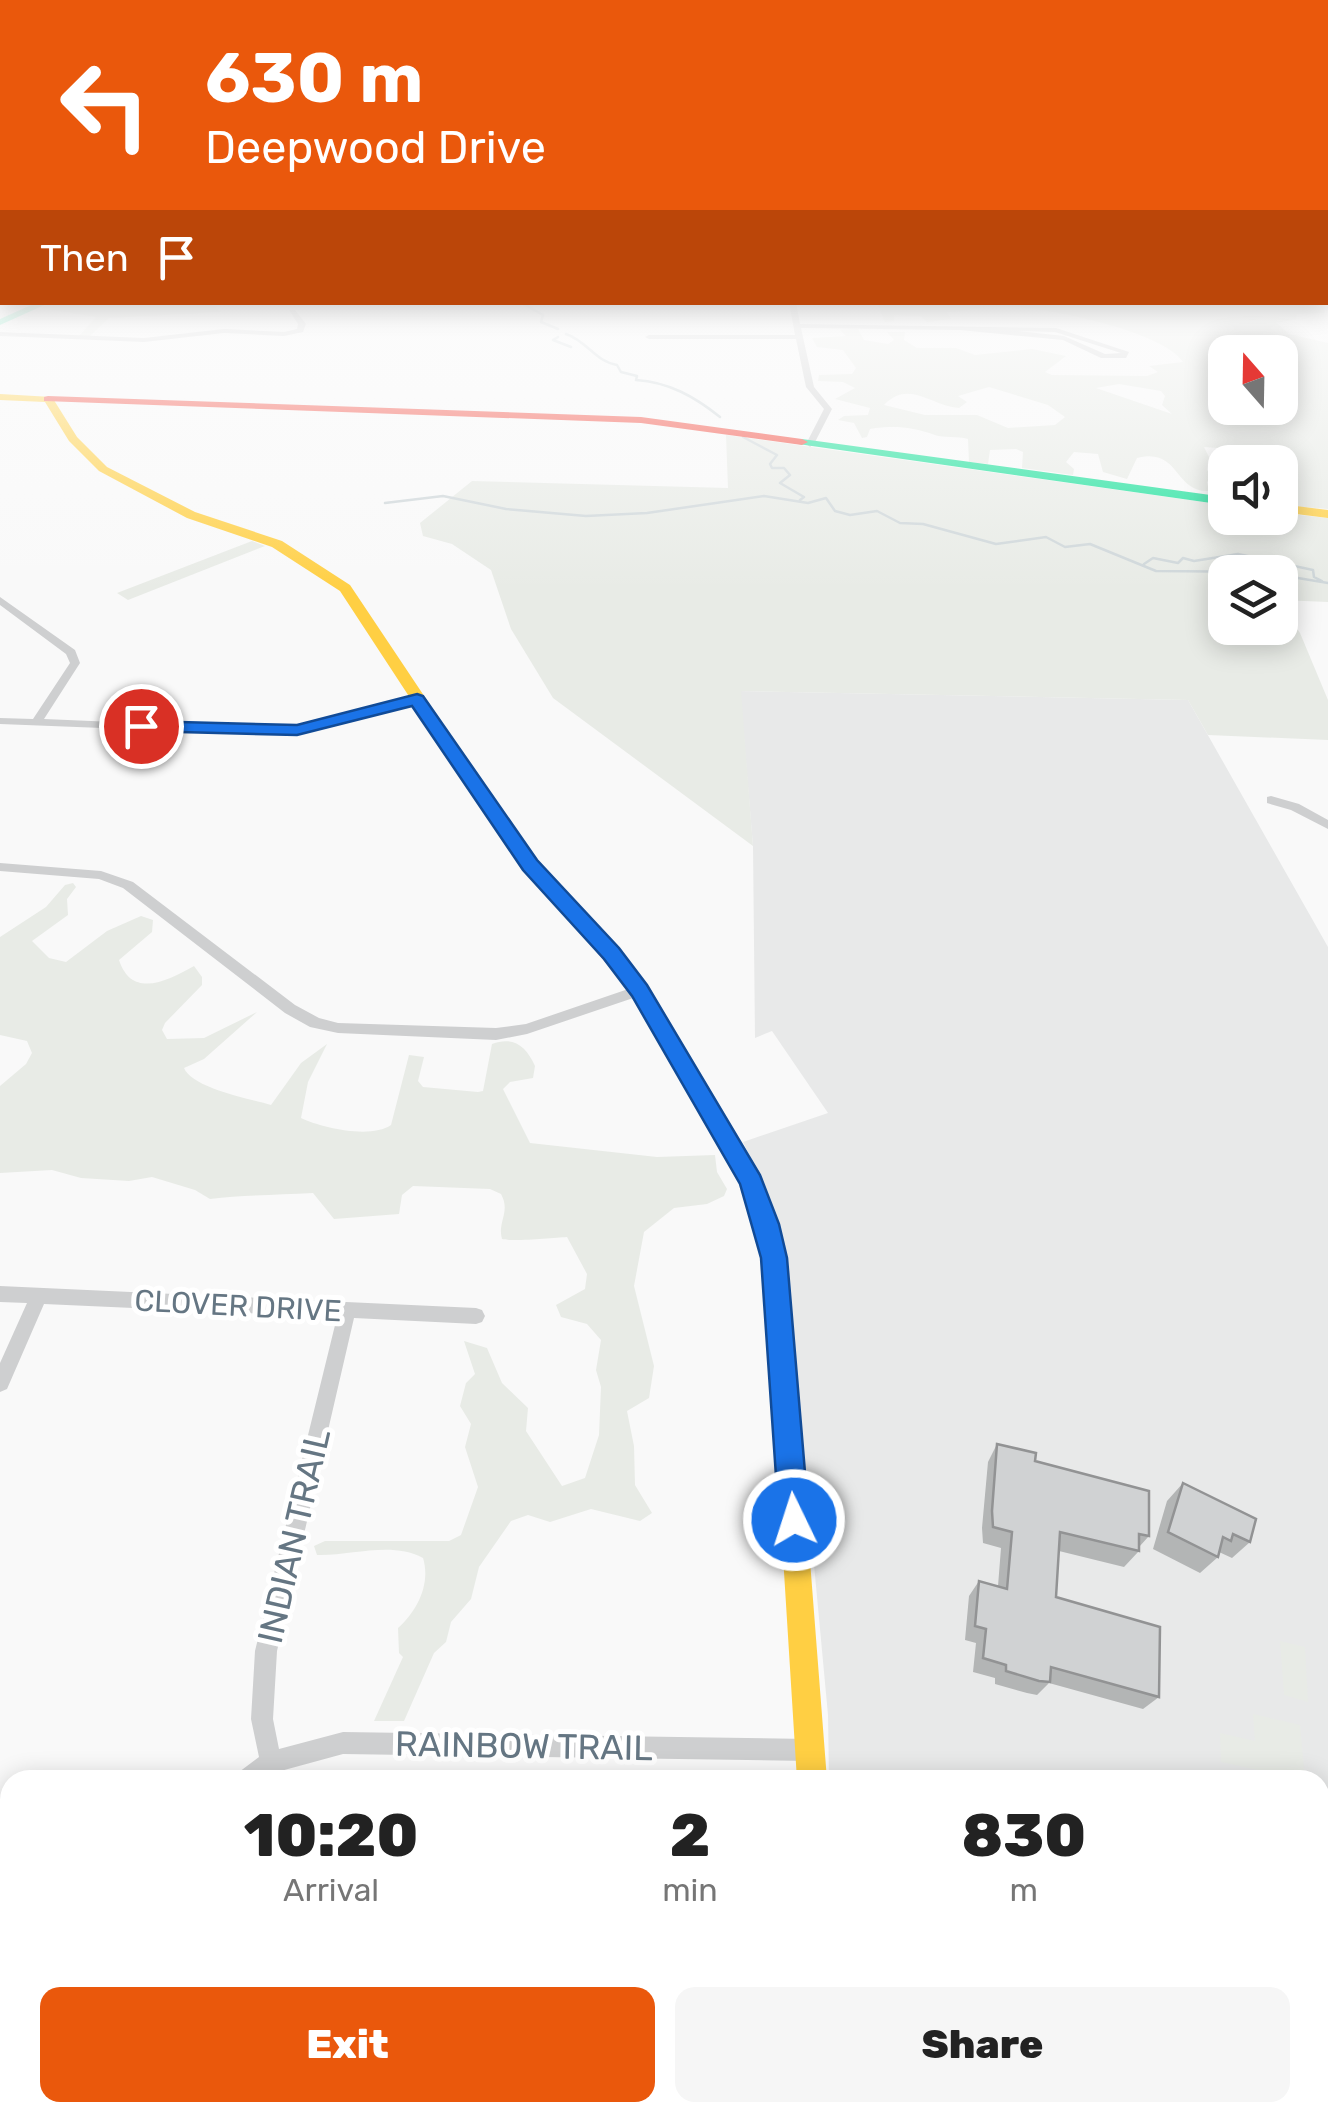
<!DOCTYPE html>
<html lang="en">
<head>
<meta charset="utf-8">
<style>
  :root { --surface:#fff; --page:#f6f6f6; --text:#222; --muted:#767676; --accent:#ea580c }
  body { margin:0; font-family:Rubik,sans-serif; background:var(--page); color:var(--text); height:100vh; display:flex; flex-direction:column; font-size:38px; white-space:nowrap }
  * { box-sizing:border-box; margin:0 }
  p { font-size:32px; color:var(--muted) }
  .icon { flex:none; width:55px; height:55px; fill:none; stroke:currentColor; stroke-width:2; stroke-linecap:round; stroke-linejoin:round }
  .map { position:relative; flex:1; overflow:hidden }
  .drawer { position:absolute; left:0px; top:1770px; width:1330px; height:352px; display:flex; flex-direction:column; background:var(--surface); border-radius:30px 30px 0 0; box-shadow:0 5px 25px #0003 }
  .drawer>* { flex:none }
  .top-card { position:absolute; left:0px; top:0px; width:1330px; height:305px; box-shadow:0 5px 25px #0003; background:#ea580c; color:#fff; overflow:hidden }
  .needle { width:65px; rotate:340deg }
  .buttons { position:absolute; left:1208px; top:335px; display:grid; gap:20px }
  .buttons a { display:grid; place-items:center; width:90px; height:90px; border-radius:20px; background:var(--surface); box-shadow:0 5px 25px #0003; font-size:50px }
  .pin { position:absolute; display:grid; place-items:center; width:85px; height:85px; color:#fff; margin:-42px; border:5px solid #fff; border-radius:50%; box-shadow:0 2px 10px #0007 }
  .me { position:absolute; width:110px; margin:-55px; rotate:356deg; stroke-linejoin:round; filter:drop-shadow(0 0 8px #0008) }
  .turn { display:flex; align-items:center; gap:35px; height:210px; padding:0 40px; font-size:45px }
  .turn .icon { width:130px; height:130px; stroke-width:2.5 }
  .turn b { display:block; font-size:70px; line-height:85px }
  .then { display:flex; align-items:center; height:95px; padding:0 40px; background:#0003; gap:20px; font-size:38px }
  .eta { display:flex; justify-content:space-evenly; align-items:center; height:170px; text-align:center }
  .eta b { font-size:60px; font-weight:800; line-height:70px }
  .action { display:flex; gap:20px; margin-top:auto; padding:20px 40px }
  .action a { flex:1; height:115px; border-radius:20px; background:var(--accent); color:#fff; font-size:40px; font-weight:800; line-height:115px; text-align:center }
  .action a+a { background:var(--page); color:var(--text) }
  .map>svg:first-child { display:block }
  .built { fill:#e8e9e9 }
  .green { fill:#e8ebe6; fill-rule:evenodd }
  .lines { fill:none; stroke-linecap:round; stroke-linejoin:round }
  .stream { stroke:#ced6d9; stroke-width:2.5 }
  .street { fill:#cecfd0; fill-rule:evenodd }
  .fast { fill:#16e098; fill-rule:evenodd }
  .slow { fill:#ffcf43; fill-rule:evenodd }
  .jam { fill:#f24e42; fill-rule:evenodd }
  .wall { fill:#b3b5b5 }
  .building { fill:#d0d2d3; stroke:#929394; stroke-width:2.5 }
  .route { fill:#1a73e8; stroke:#114b97; stroke-width:2.5 }
  .labels { text-anchor:middle; stroke-width:10; stroke-linejoin:round; paint-order:stroke }
  .street-label { font-size:30px; fill:#657683; stroke:#fff }
  .near-street-label { font-size:35px; fill:#657683; stroke:#fff }
</style>
</head>
<body>
<div class="map">
<svg width="1328" height="2122" viewBox="0 0 1328 2122">
  <rect width="100%" height="100%" fill="#f9f9f9"/>
  <path class="built" d="M740 691 1188 700 1328 947V1858L1320 1857V1780H829L828 1715 786 1263 771 1200 743 1142 828 1113 772 1031 755 1038 753 846Z"/>
  <path class="green" d="M54 302H209L221 312 109 318 90 336H79L96 317 41 308Z
    M1298 302 1328 307 1324 313 1297 314 1296 319 1277 323 1289 334 1328 343V509L1280 505V462H1247L1233 449 1204 447 1209 457 1207 470 1213 476 1207 482 1209 491C1174 493 1180 447 1137 458L1127 479 1103 472 1098 454 1074 452 1066 462 1074 469 1073 475 1022 468 1023 452 1016 449 990 450 988 464 969 462 968 439C957 436 944 438 935 435 912 427 894 425 870 429L867 437 862 438 854 423 838 420 844 416 868 415 870 408 835 399 855 388 843 382 818 381 819 375 852 374 856 368 843 350 817 347 812 338 846 336 840 330 858 329 864 340 888 344 894 340 887 332H905L904 340 917 348H956L975 355 1032 349 1066 356 1045 372 1052 375 1147 376 1158 372 1149 366 1183 362C1162 329 1023 301 985 307 972 309 960 312 947 312L951 319 927 322 921 316 894 315V321L885 322 877 303ZM1225 352H1280V408H1225ZM1119 384 1161 391 1165 396 1162 405 1172 414 1096 388ZM989 387 1048 405 1065 417 1055 425 1008 428 977 415H925L884 405C909 379 931 406 959 408L967 402 958 396Z
    M726 435 1225 505V518H1280V513L1328 518V602L1280 600V572H1225V628H1280V605L1300 633 1328 700V740L1208 735 1188 700 741 691 753 846 553 698 511 629 491 570 452 544 423 536 420 523 472 481 728 488Z
    M252 541 265 546 128 600 117 593Z
    M73 883 76 887 67 899 68 915 32 941 49 958 66 962 107 931 141 916 153 920 152 932 119 960C132 1000 169 980 194 966L202 977V985L165 1023 162 1030 167 1039 204 1038 257 1012 204 1059 184 1068C192 1088 250 1099 271 1105L301 1063 327 1044 308 1082 301 1118C322 1128 371 1139 391 1125L409 1055 424 1057 418 1081 423 1087 478 1092 483 1091 492 1044C513 1036 526 1046 535 1066L533 1078 510 1082 503 1089 530 1143 657 1157 715 1155 717 1172 727 1189 724 1196 707 1204 674 1208 644 1232 634 1286 654 1366 649 1398 627 1411 634 1446 635 1485 652 1513 640 1521 591 1509 550 1522 528 1515 511 1521 479 1567 471 1599 451 1622 446 1642 434 1653 404 1721H374L403 1657 399 1653 398 1628C417 1611 431 1584 423 1558 391 1541 352 1556 317 1555L314 1546 325 1541H449L461 1535 478 1487 465 1447 471 1424 460 1406 466 1383 475 1374 464 1341 487 1348 502 1383 528 1408 526 1431 562 1486 585 1478 599 1435 601 1387 596 1370 601 1340 587 1324 561 1317 556 1305 585 1289 587 1274 567 1237C553 1238 511 1242 502 1239 497 1222 511 1212 501 1194L490 1189 413 1186 402 1195 399 1214 334 1219 313 1193C278 1195 243 1195 210 1199L195 1190 152 1177 129 1181 81 1178 52 1170 0 1173V1086L26 1064 32 1053 27 1041 0 1035V937L46 907 65 885Z
    M1280 1641 1305 1647 1308 1702 1284 1695Z
    M1253 1714 1300 1725 1305 1780 1221 1762 1220 1733 1255 1741Z
    M244 2113V2112L370 2113 363 2122H238Z"/>
  <g class="lines">
    <path class="stream" d="M520 302 543 315 541 322 558 329
      M566 334C587 341 596 362 617 365L621 372 637 376 636 380C669 382 695 397 720 417
      M558 337 553 340 571 347
      M743 437 777 455 770 464 772 468H784L790 475 780 483 804 497 800 500
      M385 503 443 496 506 509 586 516 647 513 764 496 808 503 826 498 835 511 850 515 877 511 900 523 923 524 996 544 1046 537 1065 547 1090 544 1156 571 1272 572
      M1144 564 1153 558 1178 563 1183 558 1194 561 1238 554 1313 570 1314 577 1322 581
      M1280 575 1328 583"/>
    <path class="street" d="M789 302H796L800 324 1056 328 1129 352 1126 358H1101L1063 340 960 330 801 328 814 387 832 409 814 444 810 447 806 444 824 409 806 387 796 339H649L645 337 649 335H795ZM1018 331 1055 332 1121 353 1105 354 1064 336Z
      M289 310H295L306 324 303 332 284 336 224 333 144 342 0 336V332L144 338 224 329 284 332 297 329 298 324Z
      M0 597 75 650 80 663 44 719 279 729 318 724 417 696 423 699 323 729 279 735 0 724V718L33 719 70 663 66 654 0 605Z
      M1271 796 1299 804 1328 820V829L1291 810 1267 803V797Z
      M0 863 101 871 133 882 295 1005 319 1018 338 1023 496 1028 526 1024 640 985 647 990 645 994 527 1034 496 1040 338 1033 310 1027 285 1013 123 888 99 879 0 871Z
      M0 1286 476 1308 482 1310 485 1316 482 1322 476 1324 354 1318 277 1651 273 1719 279 1749 343 1732 810 1739 818 1742 821 1750 818 1758 810 1761 343 1754 277 1772 266 1780H236L239 1772 259 1757 251 1719 255 1651 337 1317 44 1304 7 1389 0 1392V1363L27 1303 0 1302Z
      M10 2110V2112H36L32 2122H5Z"/>
    <path class="fast" d="M38 302H51L0 325V319Z
      M802 439 1225 497V505L798 444 796 442Z"/>
    <path class="slow" d="M0 394 52 397 77 437 107 467 195 512 282 541 350 585 519 838 545 868 548 872 545 876H533L507 846 340 591 272 547 187 518 99 471 69 441 45 402 0 400Z
      M1280 504 1328 510V518L1280 512Z
      M784 1369 793 1372 796 1380 827 1780H797L772 1380 775 1372Z"/>
    <path class="jam" d="M48 396 641 417 802 439 808 442 802 445 641 423 44 401V397Z
      M539 866 545 868 647 985 762 1182 778 1224 790 1298 796 1380 793 1388 784 1391 775 1388 772 1380 766 1298 756 1224 741 1184 633 995 533 876 530 872 533 868Z
      M818 2112H852V2122H818Z"/>
  </g>
  <path class="wall" d="M997 1444 1035 1461 1149 1536 1139 1547V1551L1124 1567 1059 1551 1056 1597 1159 1697 1143 1709 1049 1683 1037 1695 1027 1693 995 1684V1678L973 1672 976 1643 965 1640 969 1596 979 1581 998 1586 1001 1548 983 1543 982 1528 988 1462Z
    M1183 1483 1250 1542 1232 1558 1219 1552 1218 1557 1200 1573 1153 1549 1167 1501Z"/>
  <path class="building" d="M997 1444 1036 1453 1035 1461 1149 1491V1536L1139 1534V1551L1060 1532 1056 1597 1160 1627 1159 1697 1051 1667 1050 1682 1039 1681 1006 1671V1665L983 1658 986 1629 975 1626 979 1581 1007 1589 1012 1532 993 1527 992 1511Z
    M1183 1483 1256 1519 1250 1542 1233 1534 1231 1541 1223 1537 1218 1557 1168 1532Z"/>
  <linearGradient id="sky" x2="0" y2="1"><stop stop-color="#9dc2e2"/><stop offset="0.5" stop-color="#fcfcfc"/><stop offset="1" stop-color="#fcfcfc" stop-opacity="0"/></linearGradient>
  <rect width="1328" height="590" fill="url(#sky)"/>
  <path class="route" d="M417 694 423 696 537 860 619 948 647 985 760 1175 779 1224 787 1258 809 1520 805 1531 794 1535 784 1531 779 1520 761 1258 740 1184 632 996 604 959 523 870 412 706 297 735 141 731 132 726 141 721 297 725Z"/>
  <g class="labels">
    <g class="street-label">
      <text transform="translate(238 1306) rotate(3)" y="10">CLOVER DRIVE</text>
    </g>
    <g class="near-street-label">
      <text transform="translate(294 1536) rotate(-77)" y="12">INDIAN TRAIL</text>
      <text transform="translate(524 1746) rotate(1)" y="12">RAINBOW TRAIL</text>
    </g>
  </g>
</svg>
<div class="buttons">
<a><svg class="needle" viewBox="-14 -14 28 28"><path d="M0-13l5 13h-10z" fill="#e53935"/><path d="M0 13l5-13h-10z" fill="#767676"/></svg></a>
<a><svg class="icon" aria-label="sound" viewBox="0 0 24 24"><path d="M4 9h4l5-4v14l-5-4H4zM17 9q2 3 0 6"/></svg></a>
<a><svg class="icon" aria-label="layers" viewBox="0 0 24 24"><path d="M12 4l9 5-9 5-9-5zM3 14l9 5 9-5"/></svg></a>
</div>
<div class="pin" style="left:141px;top:726px;background:#d93025"><svg class="icon" aria-label="arrive" viewBox="0 0 24 24"><path d="M6 21V4h12l-3 4 3 4H6"/></svg></div>
<svg class="me" style="left:794px;top:1520px" viewBox="-20 -20 40 40"><circle r="17" fill="#1a73e8" stroke="#fff" stroke-width="3"/><path d="M0-11L8 9 0 5-8 9z" fill="#fff"/></svg>
<div class="top-card">
<div class="turn"><svg class="icon" aria-label="left" viewBox="0 0 24 24"><path d="M17 20v-9H6M10 6l-5 5 5 5"/></svg><div><b>630 m</b>Deepwood Drive</div></div>
<div class="then">Then<svg class="icon" aria-label="arrive" viewBox="0 0 24 24"><path d="M6 21V4h12l-3 4 3 4H6"/></svg></div>
</div>
<section class="drawer">
<div class="eta">
<div><b>10:20</b><p>Arrival</p></div>
<div><b>2</b><p>min</p></div>
<div><b>830</b><p>m</p></div>
</div>
<div class="action"><a>Exit</a><a>Share</a></div>
</section>
</div>
</body>
</html>
